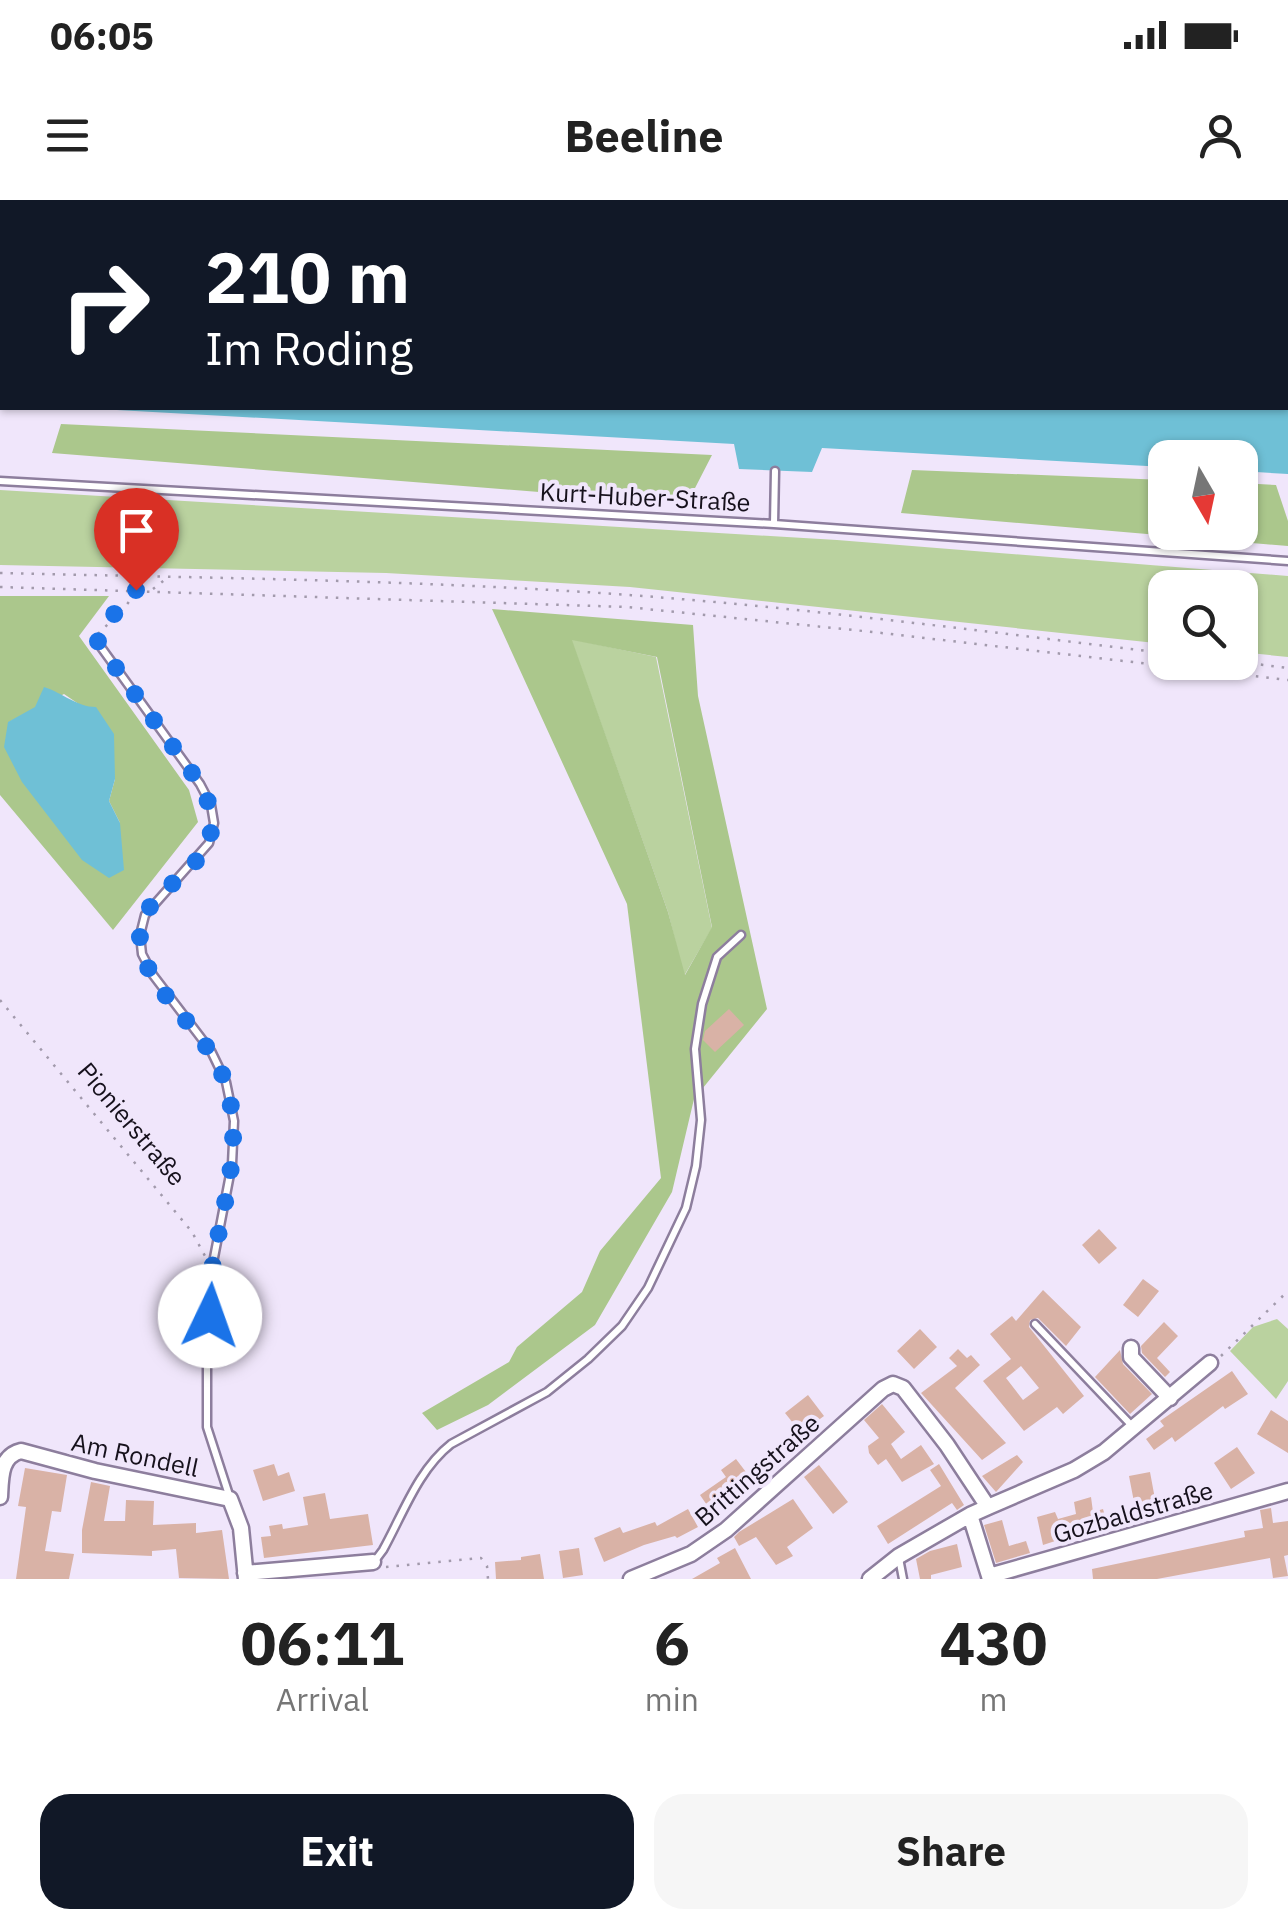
<!DOCTYPE html>
<html lang="en">
<head>
<meta charset="utf-8">
<style>
  :root { --surface:#fff; --page:#f6f6f6; --text:#222; --muted:#767676; --accent:#111827 }
  body { margin:0; font-family:"IBM Plex Sans",sans-serif; background:var(--page); color:var(--text); height:100vh; display:flex; flex-direction:column; font-size:38px; white-space:nowrap }
  * { box-sizing:border-box; margin:0 }
  p { font-size:32px; color:var(--muted) }
  .icon { flex:none; width:55px; height:55px; fill:none; stroke:currentColor; stroke-width:2; stroke-linecap:round; stroke-linejoin:round }
  .map { position:relative; height:1379px; overflow:hidden }
  .sheet { display:flex; flex-direction:column; background:var(--surface); flex:1 }
  .sheet>* { flex:none }
  .banner { position:absolute; left:0px; top:0px; width:1290px; height:210px; box-shadow:0 2px 8px #0004; background:#111827; color:#fff; overflow:hidden }
  .needle { width:65px; rotate:171deg }
  .buttons { position:absolute; left:1148px; top:240px; display:grid; gap:20px }
  .buttons a { display:grid; place-items:center; width:110px; height:110px; border-radius:20px; background:var(--surface); box-shadow:0 2px 8px #0004; font-size:50px }
  .pin { position:absolute; display:grid; place-items:center; width:85px; height:85px; color:#fff; margin:-102px -42px; border-radius:50% 50% 50% 0; rotate:-45deg; box-shadow:0 0 10px #0007 }
  .pin .icon { rotate:45deg }
  .me { position:absolute; width:110px; margin:-55px; rotate:3deg; stroke-linejoin:round; filter:drop-shadow(0 0 8px #0008) }
  .turn { display:flex; align-items:center; gap:35px; height:210px; padding:0 40px; font-size:45px }
  .turn .icon { width:130px; height:130px; stroke-width:2.5 }
  .turn b { display:block; font-size:70px; line-height:85px }
  .eta { display:flex; justify-content:space-evenly; align-items:center; height:170px; text-align:center }
  .eta b { font-size:60px; font-weight:700; line-height:70px }
  .action { display:flex; gap:20px; margin-top:auto; padding:20px 40px }
  .action a { flex:1; height:115px; border-radius:30px; background:var(--accent); color:#fff; font-size:40px; font-weight:700; line-height:115px; text-align:center }
  .action a+a { background:var(--page); color:var(--text) }
  .status { display:flex; justify-content:space-between; align-items:center; height:70px; padding:0 50px; background:var(--surface); direction:ltr }
  .status svg { height:28px; fill:currentColor }
  header { display:flex; justify-content:space-between; align-items:center; height:130px; padding:0 40px; background:var(--surface); font-size:45px; font-weight:700 }
  .map>svg:first-child { display:block }
  .green { fill:#bad29f }
  .forest { fill:#abc78c; fill-rule:evenodd }
  .water { fill:#6fc0d6 }
  .building { fill:#d9b2a6; fill-rule:evenodd }
  .lines { fill:none; stroke-linecap:round; stroke-linejoin:round }
  .lane-casing { stroke:#8d7e9d; stroke-width:11 }
  .street-casing { stroke:#8d7e9d; stroke-width:19 }
  .path { stroke:#a29aac; stroke-width:2.5; stroke-dasharray:2.5 8; stroke-linecap:butt }
  .lane { stroke:#fff; stroke-width:6 }
  .street { stroke:#fff; stroke-width:14 }
  .route { stroke:#1a73e8; stroke-width:18; stroke-dasharray:0 32.4 }
  .labels { text-anchor:middle; stroke-width:8; stroke-linejoin:round; paint-order:stroke }
  .street-label { font-size:25px; fill:#16111c; stroke:#f0e6fb }
</style>
</head>
<body>
<div class="status"><b>06:05</b><svg viewBox="0 0 49 12"><path d="M0 12V9h3v3zM5 12V6h3v6zM10 12V3h3v9zM15 12V0h3v12zM26 1h20v11H26zM47 4h2v5h-2z"/></svg></div>
<header><svg class="icon" aria-label="menu" viewBox="0 0 24 24"><path d="M4 6h16M4 12h16M4 18h16"/></svg>Beeline<svg class="icon" aria-label="person" viewBox="0 0 24 24"><circle cx="12" cy="8" r="4"/><path d="M4 21q1-7 8-7t8 7"/></svg></header>
<div class="map">
<svg width="1288" height="1379" viewBox="0 0 1288 1379">
  <rect width="100%" height="100%" fill="#f0e6fb"/>
  <path class="green" d="M0 290 837 340 1288 376V457L1240 452V388H1165V444L630 387 386 373 0 365Z
    M571 439 656 457 712 728 684 776 668 712Z
    M1277 1119 1288 1129V1181L1276 1199 1230 1151 1253 1127Z"/>
  <path class="forest" d="M61 224 712 255 694 290 676 303 52 253Z
    M912 270 1165 280V332H1240V283L1276 285 1288 321V346L901 313Z
    M0 396H109L79 436 189 590 198 622 113 730 0 595ZM64 494 83 507 115 579 109 601 120 623 9 522Z
    M492 409 693 425 698 496 767 809 694 899 672 992 595 1125 488 1205 437 1230 422 1213 509 1162 517 1147 582 1092 600 1051 661 978 627 704ZM572 440 657 457 712 727 685 775 668 712Z"/>
  <path class="water" d="M1288 79V274L1240 271V258H1165V267L822 248 812 272 739 269 734 244 81 208H1288Z
    M44 487C63 493 77 507 96 507L114 534 115 579 109 601 120 623 124 670 109 678 82 660 22 582 4 547 8 522 35 507Z"/>
  <path class="building" d="M729 809 744 825 715 852 703 840 705 831Z
    M1099 1029 1117 1048 1099 1064 1082 1045Z
    M1143 1079 1159 1091 1138 1117 1123 1105Z
    M1043 1090 1081 1127 1066 1146 1038 1118 1030 1120 1029 1127 1084 1196 1063 1214 1057 1207 1024 1231 983 1181 1011 1159 990 1134 1012 1116 1016 1121ZM1021 1166 1039 1188 1023 1200 1006 1178Z
    M1164 1122 1178 1136 1157 1158 1170 1172 1165 1177 1142 1153 1141 1146Z
    M920 1129 937 1147 914 1169 897 1151Z
    M958 1149 967 1158 971 1155 980 1165 955 1188 1006 1243 982 1260 921 1193 957 1166 949 1158Z
    M1120 1150 1123 1164 1152 1194 1130 1214 1095 1177Z
    M1232 1171 1248 1194 1225 1209 1223 1206 1175 1242 1172 1237 1154 1250 1146 1239 1164 1226 1160 1221Z
    M808 1195 824 1216 801 1233 785 1213Z
    M882 1204 905 1232 891 1244 901 1259 921 1245 934 1264 902 1282 886 1259 878 1265 869 1253 868 1246 879 1238 864 1220Z
    M1271 1210 1288 1221V1253L1257 1234Z
    M1237 1247 1255 1273 1231 1289 1214 1263Z
    M1017 1255 1023 1262 996 1292 982 1276Z
    M736 1259 749 1276 722 1296 725 1301 711 1311 700 1295 726 1277 721 1270Z
    M274 1264 278 1276 289 1272 295 1291 263 1301 253 1270Z
    M939 1264 964 1305 957 1310 952 1303 888 1344 877 1326 941 1286 930 1270Z
    M819 1265 848 1302 833 1314 804 1277Z
    M25 1268 67 1275 61 1312 52 1311 45 1351 74 1354 69 1379H16L26 1307 18 1306Z
    M1150 1272 1155 1299 1165 1297 1168 1310 1145 1315 1142 1301 1134 1302 1129 1276Z
    M91 1282 110 1286 104 1321H125L126 1300 154 1301 153 1325 196 1323V1333L222 1330 229 1379 179 1378 176 1349 152 1351V1356L82 1353V1330Z
    M325 1293 330 1319 368 1314 373 1345 264 1358 261 1337 271 1336 269 1326 282 1324 283 1329 308 1325 303 1297Z
    M1091 1297 1093 1312 1103 1309 1107 1324 1043 1345 1037 1317 1055 1312 1058 1319 1076 1314 1074 1302Z
    M793 1299 813 1328 787 1347 793 1356 776 1365 756 1337 739 1346 734 1337 739 1332Z
    M1271 1308 1273 1323 1288 1321V1355L1284 1356 1288 1376 1273 1378 1270 1358 1157 1379H1093L1092 1369 1245 1337 1244 1331 1263 1328 1260 1310Z
    M688 1309 698 1327 677 1338 675 1336 644 1345 604 1362 594 1338 620 1327 623 1333 655 1322 657 1326Z
    M1002 1320 1009 1346 1026 1341 1030 1353 996 1363 984 1325Z
    M957 1344 962 1367 931 1375V1379H920L916 1359 930 1351Z
    M579 1348 583 1375 563 1378 559 1351Z
    M735 1348 751 1379H692L720 1363 717 1358Z
    M540 1354 544 1379H496L495 1362 521 1360V1357Z"/>
  <g class="lines">
    <g class="lane-casing">
      <path id="lane" d="M556 0 579 2
        M649 0 651 2
        M788 2V0
        M0 281 774 324 1288 361
        M774 324 775 271
        M98 443 200 584 211 605 214 623 209 643 145 715 140 735 142 754 153 775 211 851 226 882 234 921 232 964 212 1068 207 1165V1227L230 1298
        M1035 1124 1134 1228
        M899 1358 903 1379
        M374 1362 383 1350C403 1314 418 1270 451 1244L547 1192 588 1159 622 1126 648 1088 686 1008 696 966 701 920 695 849 702 804 717 757 741 735"/>
    </g>
    <g class="street-casing">
      <path id="street" d="M1131 1148V1157L1170 1198
        M0 1297C1 1278 0 1256 21 1251L95 1271 230 1299 241 1328 246 1379
        M988 1307 1074 1270 1104 1252 1210 1163
        M245 1373 373 1362
        M989 1376 1288 1291
        M631 1379 691 1354 726 1330 883 1189 893 1184 903 1188 947 1245 988 1307 970 1315 990 1379
        M870 1379 899 1356 970 1315"/>
    </g>
    <path class="path" d="M0 373C210 378 420 380 629 395 808 408 987 432 1165 453
      M0 387 627 407 873 432 1288 480
      M153 389 167 378
      M98 434 125 407 136 392
      M1240 462 1288 468
      M0 800 192 1032 205 1056
      M1221 1156 1288 1091
      M386 1367 481 1358 487 1366 488 1379"/>
    <use href="#lane" class="lane"/>
    <use href="#street" class="street"/>
  </g>
  <g class="lines">
    <path class="route" d="M136 390C126 406 97 424 98 443L200 584C247 671 137 677 140 739 143 790 209 831 225 882 245 942 223 1003 213 1063 210 1080 211 1099 210 1116"/>
  </g>
  <g class="labels">
    <g class="street-label">
      <text transform="translate(645 297) rotate(3)" y="9">Kurt-Huber-Straße</text>
      <text transform="translate(132 924) rotate(50)" y="9">Pionierstraße</text>
      <text transform="translate(135 1255) rotate(12)" y="9">Am Rondell</text>
      <text transform="translate(757 1270) rotate(-41)" y="9">Brittingstraße</text>
      <text transform="translate(1133 1312) rotate(-16)" y="9">Gozbaldstraße</text>
    </g>
  </g>
</svg>
<div class="buttons">
<a><svg class="needle" viewBox="-14 -14 28 28"><path d="M0-13l5 13h-10z" fill="#e53935"/><path d="M0 13l5-13h-10z" fill="#767676"/></svg></a>
<a><svg class="icon" aria-label="search" viewBox="0 0 24 24"><circle cx="10" cy="10" r="6"/><path d="M15 15l6 6"/></svg></a>
</div>
<div class="pin" style="left:136px;top:390px;background:#d93025"><svg class="icon" aria-label="arrive" viewBox="0 0 24 24"><path d="M6 21V4h12l-3 4 3 4H6"/></svg></div>
<svg class="me" style="left:210px;top:1116px" viewBox="-20 -20 40 40"><circle r="19" fill="#fff"/><path d="M0-13L10 11 0 6-10 11z" fill="#1a73e8"/></svg>
<div class="banner">
<div class="turn"><svg class="icon" aria-label="right" viewBox="0 0 24 24"><path d="M7 20v-9h11M14 6l5 5-5 5"/></svg><div><b>210 m</b>Im Roding</div></div>
</div>
</div>
<section class="sheet">
<div class="eta">
<div><b>06:11</b><p>Arrival</p></div>
<div><b>6</b><p>min</p></div>
<div><b>430</b><p>m</p></div>
</div>
<div class="action"><a>Exit</a><a>Share</a></div>
</section>
</body>
</html>
